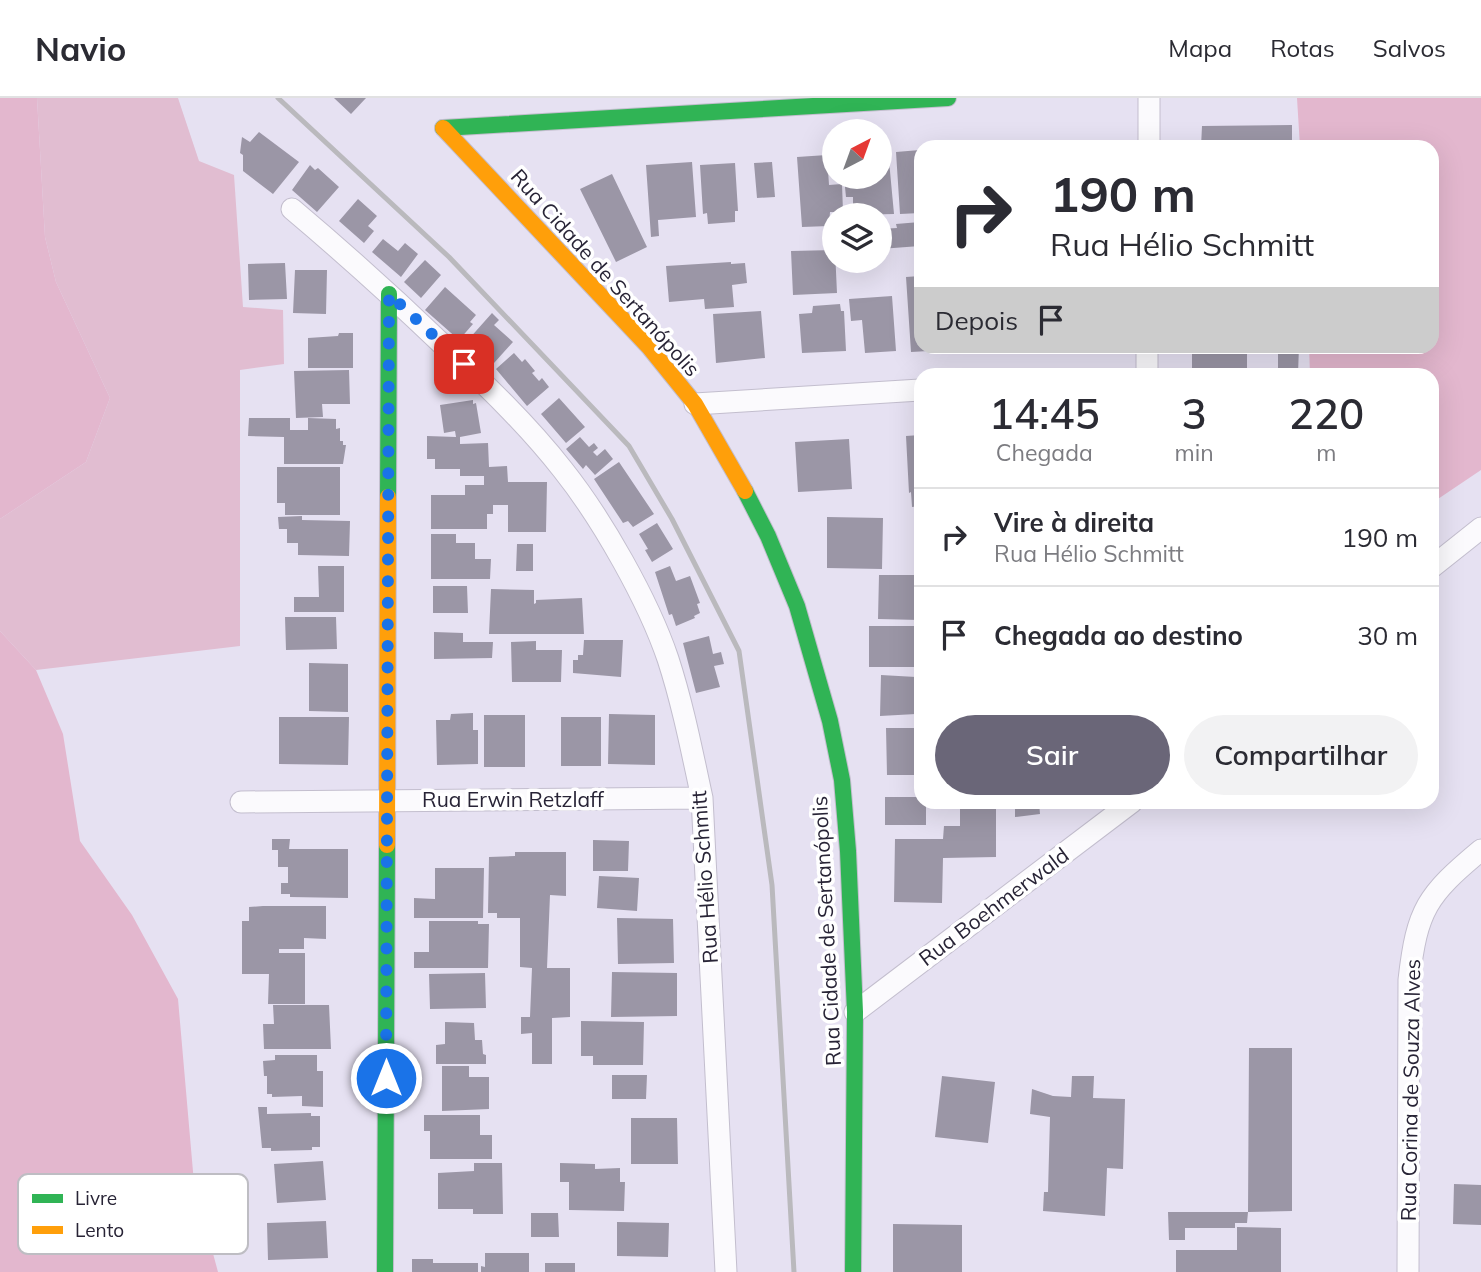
<!DOCTYPE html>
<html lang="pt">
<head>
<meta charset="utf-8">
<style>
  :root { --surface:#fff; --page:#f2f2f3; --text:#2b2b33; --muted:#7c7c81; --line:#e1e1e2; --accent:#6a6678 }
  body { margin:0; font-family:Mulish,sans-serif; background:var(--page); color:var(--text); height:100vh; display:flex; flex-direction:column; font-size:26px; white-space:nowrap }
  * { box-sizing:border-box; margin:0 }
  p { font-size:23px; color:var(--muted) }
  .icon { flex:none; width:38px; height:38px; fill:none; stroke:currentColor; stroke-width:2; stroke-linecap:round; stroke-linejoin:round }
  .map { position:relative; flex:1; overflow:hidden }
  .panel { position:absolute; left:914px; top:270px; width:525px; height:441px; display:flex; flex-direction:column; background:var(--surface); border-radius:21px; box-shadow:0 7px 28px #0002 }
  .panel>* { flex:none }
  .hud { position:absolute; left:914px; top:42px; width:525px; height:214px; border-radius:21px; box-shadow:0 7px 28px #0002; background:#fff; color:var(--text); overflow:hidden }
  .needle { width:46px; rotate:41deg }
  .buttons { position:absolute; left:822px; top:21px; display:grid; gap:14px }
  .buttons a { display:grid; place-items:center; width:70px; height:70px; border-radius:50%; background:var(--surface); box-shadow:0 7px 28px #0002; font-size:35px }
  .pin { position:absolute; display:grid; place-items:center; width:60px; height:60px; color:#fff; margin:-30px; border-radius:14px; box-shadow:0 4px 10px #0006 }
  .me { position:absolute; width:77px; margin:-38px; rotate:0deg; stroke-linejoin:round; filter:drop-shadow(0 0 5px #0008) }
  .turn { display:flex; align-items:center; gap:24px; height:147px; padding:0 21px; font-size:32px }
  .turn .icon { width:91px; height:91px; stroke-width:2.5 }
  .turn b { display:block; font-size:49px; line-height:60px }
  .then { display:flex; align-items:center; height:66px; padding:0 21px; background:#0003; gap:14px; font-size:26px }
  .eta { display:flex; justify-content:space-evenly; align-items:center; height:119px; text-align:center }
  .eta b { font-size:42px; font-weight:600; line-height:49px }
  .button { display:flex; gap:14px; margin-top:auto; padding:14px 21px }
  .button a { flex:1; height:80px; border-radius:42px; background:var(--accent); color:#fff; font-size:28px; font-weight:600; line-height:80px; text-align:center }
  .button a+a { background:var(--page); color:var(--text) }
  ul { padding:0; list-style:none }
  li { display:flex; align-items:center; gap:21px; height:98px; padding:0 21px; border-top:2px solid var(--line) }
  li div { flex:1 }
  li b { display:block; font-size:26px }
  li em { font-style:normal }
  header { display:flex; align-items:center; gap:42px; box-sizing:border-box; height:98px; padding:0 35px; background:var(--surface); border-bottom:2px solid var(--line) }
  header strong { font-size:33px }
  nav { display:flex; gap:38px; margin-inline-start:auto; font-size:24px }
  .map>svg:first-child { display:block }
  .green { fill:#e1bdd1 }
  .forest { fill:#e3b7ce }
  .building { fill:#9b96a6 }
  .lines { fill:none; stroke-linecap:round; stroke-linejoin:round }
  .street-casing { stroke:#c3bece; stroke-width:23 }
  .fast-casing { stroke:#c3bece; stroke-width:18 }
  .slow-casing { stroke:#c3bece; stroke-width:18 }
  .street { stroke:#fbfafd; stroke-width:21 }
  .fast { stroke:#30b455; stroke-width:16 }
  .slow { stroke:#ff9f0a; stroke-width:16 }
  .rail { stroke:#bab9bd; stroke-width:5 }
  .route { stroke:#1a73e8; stroke-width:12; stroke-dasharray:0 21.6 }
  .labels { text-anchor:middle; stroke-width:7; stroke-linejoin:round; paint-order:stroke }
  .street-label { font-size:21px; fill:#282436; stroke:#fff }
  .key { fill:#fff; stroke:#bebdc3; stroke-width:2 }
  .key-label { font-size:19px; fill:#282436 }
</style>
</head>
<body>
<header>
<strong>Navio</strong>
<nav><a>Mapa</a><a>Rotas</a><a>Salvos</a></nav>
</header>
<div class="map">
<svg width="1481" height="1174" viewBox="0 0 1481 1174">
  <rect width="100%" height="100%" fill="#e6e1f2"/>
  <path class="green" d="M37 0H178L199 63 234 77 243 209 283 212 284 266 240 272V548L36 572 0 533V421L86 364 110 300 56 184 45 139Z"/>
  <path class="forest" d="M0 0H37L45 139 56 184 110 300 86 364 0 421Z
    M1297 0H1481V372L1432 405V276H1310L1309 249 1432 248V49H1300Z
    M0 533 36 572 63 636 80 743 132 817 178 901 194 1085 218 1174H0Z"/>
  <path class="building" d="M334 0H366L351 16Z
    M1292 27V49H1201L1202 28Z
    M259 34 299 64 273 96 243 73V57L240 55 242 39 250 44Z
    M888 52 894 116 853 117V99H846L844 79H880V53Z
    M920 52V115L900 116 896 54Z
    M827 57 829 87 842 86 843 114H830L829 128 802 129 797 59Z
    M692 64 696 119 658 122 659 138 651 139 646 67Z
    M772 64 775 99 757 100 754 65Z
    M735 65 738 113H735V124L708 126 707 115 703 116 700 67Z
    M310 67 315 72 318 70 339 89 317 114 292 92Z
    M612 76 647 149 616 164 580 91Z
    M358 101 377 118 368 128 374 133 364 145 339 123Z
    M920 124V148L880 151V131L897 130 896 126Z
    M383 141 398 153 405 145 418 156 401 179 372 154Z
    M835 152 837 195 793 197 791 153Z
    M425 162 441 177 421 200 404 184Z
    M731 164V166L745 165 747 185 732 187 734 209 705 211 704 201 669 204 666 168Z
    M285 165 287 201 249 202 248 166Z
    M295 172H327L326 216 293 215Z
    M920 178V248H945L946 252 911 254 906 179Z
    M445 189 476 217 470 224 473 226 459 242 425 212Z
    M892 198 896 253 865 255 862 222 851 223 849 201Z
    M840 206 841 213H844L846 253 802 255 799 216 812 215 813 208Z
    M761 213 765 260 716 265 713 216Z
    M492 215 499 222 494 227 513 244 494 265 468 242Z
    M339 235H353V270H308V240L338 238Z
    M1192 248H1247V276H1192Z
    M1278 248H1299L1298 276H1278Z
    M514 255 522 264 525 261 535 273 532 275 539 283 542 280 549 289 527 308 496 271Z
    M349 272 350 306H322L323 319 296 320 294 273Z
    M559 300 585 329 566 345 541 316Z
    M473 302V306L476 305 481 335 460 339V346L488 345 489 369 507 368 508 384H547L546 434H508V407H493V416H487V431H431V397H465V387H484V378H460V371H435V361H427V338L456 339 455 333 444 335 440 307Z
    M249 320H290V332H308V320L336 321V331L340 330V343H343V347H346L343 366H284V339L248 338Z
    M920 337V408L912 409 911 394 909 395 906 338Z
    M580 339 589 349 594 345 598 350 593 354 597 358 605 351 613 361 595 377 586 367 583 371 566 351Z
    M849 341 852 391 798 394 795 344Z
    M619 364 654 416 633 429 628 423 623 425 594 381Z
    M277 369H340V417H285V405H277Z
    M302 418V422L350 423 349 458 298 457V445H287V431H279L278 419Z
    M827 419 883 420 882 471 827 470Z
    M657 425 673 451 652 464 645 452 648 451 639 436Z
    M431 436H456V445H475V461H491L490 481H431Z
    M517 446H533V473H516Z
    M318 468H344V514H294V499H319Z
    M670 468 676 483 690 478 700 505 697 506 700 515 694 518 695 520 676 528 672 516 669 517 655 474Z
    M879 477H920V522L878 521Z
    M433 488H467L468 515H433Z
    M491 491 534 492V506L536 505V502L582 500 584 536H489Z
    M285 519H336L337 551 286 552Z
    M869 528H920V569H869Z
    M434 534 463 535V544H493L492 560 434 561Z
    M709 538 713 556 721 554 724 566 714 568 720 589 696 595 683 545Z
    M584 542H623L621 579 573 575V562H578V557H583Z
    M536 543V552H562L561 584H512L511 544Z
    M309 565 348 566V614L309 613Z
    M881 577 916 579V616L880 618Z
    M473 615V632H478V666L437 667 436 622H450L451 616Z
    M609 616 655 617V667L608 666Z
    M484 617H525V669H484Z
    M279 619H349L348 667 279 666Z
    M561 619H601V668H561Z
    M886 630H920V677H887Z
    M885 699H920V704H926V727H885Z
    M960 704H996V759L943 760 942 805 894 804 895 741H943L944 728H960Z
    M1015 704H1039L1040 716 1015 719Z
    M272 741H290L289 751H348V800L290 799V796H281V785H288V769H278V752H272Z
    M593 742 629 743 628 773H593Z
    M515 754H566V798L550 797 547 870H570V919L552 920V966H532V935L521 936V919H530L532 870 520 869V820H497V815H488L489 759 515 758Z
    M435 770H484L483 820H414V800L435 801Z
    M599 778 639 780 637 813 597 810Z
    M263 808H326V841L304 840V851H279V855H305V906H268L269 876H242V823H249V809Z
    M617 820 673 821 674 865 618 866Z
    M429 823H478V826H489L488 870H414V854H429Z
    M612 874 677 875V918L611 919Z
    M485 875 486 910 430 911 429 876Z
    M273 907H329L331 951H264L263 926H274Z
    M581 923 644 924 643 967H593V958H581Z
    M445 924 474 925 475 942H482L483 956 486 957V966H436V947L445 946Z
    M1249 950H1292V1113L1248 1114 1247 1125H1235V1130H1185V1142H1169L1168 1114H1248Z
    M275 957H317V973H323V1009L302 1008V998L272 999V996H267V978H264L263 963 275 962Z
    M442 968H469V979H489V1011L442 1013Z
    M612 977H647L646 1001H612Z
    M942 978 995 984 988 1045 935 1039Z
    M1072 978H1094L1093 1000 1125 1001 1123 1071 1107 1070 1105 1118 1043 1113 1044 1094H1048L1050 1019 1030 1016 1032 991 1053 998 1071 999Z
    M258 1009H267V1016L311 1015V1018H320V1049H312V1052L271 1053V1050H262Z
    M424 1017H480V1037H492V1061H430V1033H424Z
    M631 1020H677L678 1066H631Z
    M323 1063 326 1102 277 1105 274 1066Z
    M474 1065H502L503 1116H473V1111H438V1075L474 1073Z
    M560 1065 595 1066V1071L620 1070V1084H625L624 1113 569 1112V1084H560Z
    M1454 1086 1481 1087V1127L1453 1126Z
    M531 1115H558L559 1139H531Z
    M326 1123 328 1160 268 1162 267 1125Z
    M617 1124 669 1125 668 1159 617 1158Z
    M893 1126 962 1127V1174H893Z
    M1237 1129 1281 1130V1174H1176V1152H1237Z
    M485 1155H529V1174H481V1168L485 1169Z
    M412 1161H433V1165H478V1174H412Z
    M545 1165H575V1174H545Z"/>
  <g class="lines">
    <g class="street-casing">
      <path id="street" d="M1149 49V0
        M292 111C343 154 393 199 442 246 484 285 527 326 563 372 602 421 648 502 668 561 683 607 692 654 702 700L726 1174
        M1147 276V248
        M695 306 920 292
        M1432 469 1481 430
        M241 704 702 700
        M855 914 1132 704
        M1408 1174 1409 882C1417 811 1427 797 1481 752"/>
    </g>
    <g class="fast-casing">
      <path id="fast" d="M443 30 948 0
        M745 393 768 438 797 508 830 623 842 682 848 753 855 914 853 1174
        M388 399 389 196
        M385 1174 387 747"/>
    </g>
    <g class="slow-casing">
      <path id="slow" d="M443 30 649 249 695 306 745 393
        M387 747 388 399"/>
    </g>
    <use href="#street" class="street"/>
    <use href="#fast" class="fast"/>
    <use href="#slow" class="slow"/>
    <path class="rail" d="M278 0 449 159 629 348 672 421 739 553 772 787 794 1174"/>
  </g>
  <g class="lines">
    <path class="route" d="M386 980 389 196 464 266"/>
  </g>
  <g class="labels">
    <g class="street-label">
      <text transform="translate(605 175) rotate(48)" y="7">Rua Cidade de Sertanópolis</text>
      <text x="513" y="709">Rua Erwin Retzlaff</text>
      <text transform="translate(705 779) rotate(-94)" y="7">Rua Hélio Schmitt</text>
      <text transform="translate(994 809) rotate(-37)" y="7">Rua Boehmerwald</text>
      <text transform="translate(827 833) rotate(-93)" y="7">Rua Cidade de Sertanópolis</text>
      <text transform="translate(1411 992) rotate(-89)" y="7">Rua Corina de Souza Alves</text>
    </g>
  </g>
  <rect x="18" y="1076" width="230" height="80" rx="10" class="key"/>
  <rect x="32" y="1096" width="31" height="9" fill="#30b455"/>
  <rect x="32" y="1128" width="31" height="8" fill="#ff9f0a"/>
  <g class="key-label">
    <text x="75" y="1107">Livre</text>
    <text x="75" y="1139">Lento</text>
  </g>
</svg>
<div class="buttons">
<a><svg class="needle" viewBox="-14 -14 28 28"><path d="M0-13l5 13h-10z" fill="#e53935"/><path d="M0 13l5-13h-10z" fill="#7c7c81"/></svg></a>
<a><svg class="icon" aria-label="layers" viewBox="0 0 24 24"><path d="M12 4l9 5-9 5-9-5zM3 14l9 5 9-5"/></svg></a>
</div>
<div class="pin" style="left:464px;top:266px;background:#d93025"><svg class="icon" aria-label="arrive" viewBox="0 0 24 24"><path d="M6 21V4h12l-3 4 3 4H6"/></svg></div>
<svg class="me" style="left:386px;top:980px" viewBox="-20 -20 40 40"><circle r="17" fill="#1a73e8" stroke="#fff" stroke-width="3"/><path d="M0-11L8 9 0 5-8 9z" fill="#fff"/></svg>
<div class="hud">
<div class="turn"><svg class="icon" aria-label="right" viewBox="0 0 24 24"><path d="M7 20v-9h11M14 6l5 5-5 5"/></svg><div><b>190 m</b>Rua Hélio Schmitt</div></div>
<div class="then">Depois<svg class="icon" aria-label="arrive" viewBox="0 0 24 24"><path d="M6 21V4h12l-3 4 3 4H6"/></svg></div>
</div>
<section class="panel">
<div class="eta">
<div><b>14:45</b><p>Chegada</p></div>
<div><b>3</b><p>min</p></div>
<div><b>220</b><p>m</p></div>
</div>
<ul>
<li><svg class="icon" aria-label="right" viewBox="0 0 24 24"><path d="M7 20v-9h11M14 6l5 5-5 5"/></svg><div><b>Vire à direita</b><p>Rua Hélio Schmitt</p></div><em>190 m</em></li>
<li><svg class="icon" aria-label="arrive" viewBox="0 0 24 24"><path d="M6 21V4h12l-3 4 3 4H6"/></svg><div><b>Chegada ao destino</b></div><em>30 m</em></li>
</ul>
<div class="button"><a>Sair</a><a>Compartilhar</a></div>
</section>
</div>
</body>
</html>
